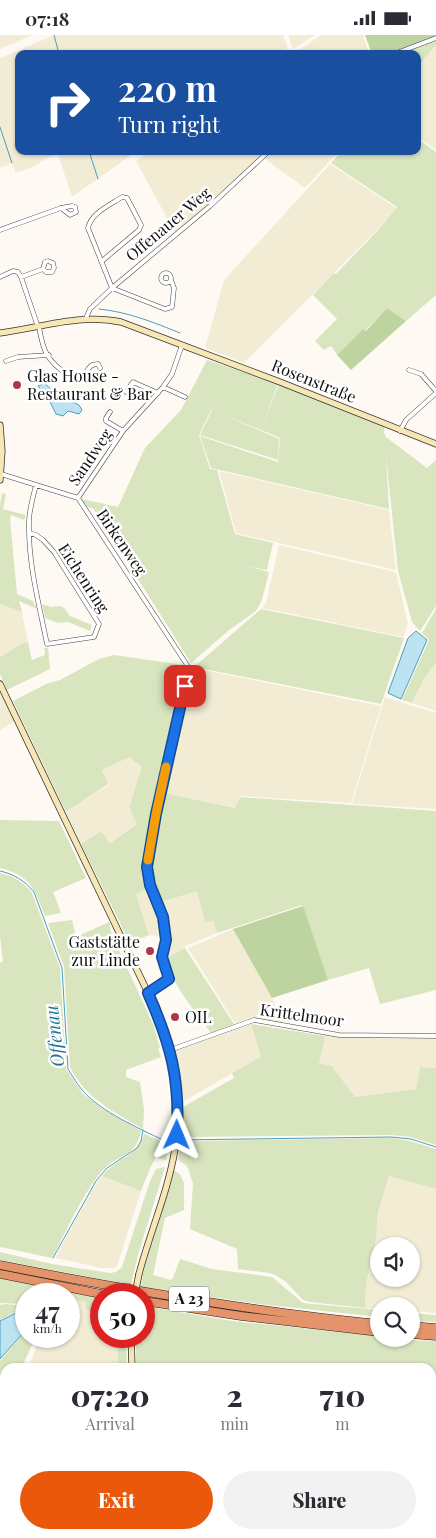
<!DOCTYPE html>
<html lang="en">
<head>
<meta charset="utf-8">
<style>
  :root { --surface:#fff; --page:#f2f2f3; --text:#2b2b33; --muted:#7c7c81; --accent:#ea580c }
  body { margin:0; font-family:"Playfair Display",serif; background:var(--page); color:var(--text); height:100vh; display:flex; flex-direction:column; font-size:19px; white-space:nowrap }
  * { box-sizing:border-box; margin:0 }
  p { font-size:16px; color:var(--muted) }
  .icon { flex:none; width:28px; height:28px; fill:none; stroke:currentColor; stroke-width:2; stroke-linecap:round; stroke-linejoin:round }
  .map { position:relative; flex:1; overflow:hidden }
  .panel { position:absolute; left:0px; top:1328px; width:436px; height:176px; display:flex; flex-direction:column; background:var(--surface); border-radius:15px 15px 0 0; box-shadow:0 1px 4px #0004 }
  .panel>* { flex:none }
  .top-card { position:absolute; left:15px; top:15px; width:406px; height:105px; border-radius:10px; box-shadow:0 1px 4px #0004; background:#1a4fa0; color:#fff; overflow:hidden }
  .fabs { position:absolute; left:370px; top:1202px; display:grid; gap:10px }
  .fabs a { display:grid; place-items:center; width:50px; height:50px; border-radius:50%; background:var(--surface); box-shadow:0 1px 4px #0004; font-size:25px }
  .speed { position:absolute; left:15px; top:1248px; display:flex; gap:10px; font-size:25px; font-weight:700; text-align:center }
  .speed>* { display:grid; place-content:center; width:65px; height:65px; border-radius:50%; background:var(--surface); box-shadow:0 1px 4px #0004; line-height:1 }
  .speed small { font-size:12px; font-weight:400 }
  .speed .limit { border:8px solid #d22; background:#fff; color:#111 }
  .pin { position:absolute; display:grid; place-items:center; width:42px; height:42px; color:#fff; margin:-21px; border-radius:10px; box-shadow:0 2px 8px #0006 }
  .me { position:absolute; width:55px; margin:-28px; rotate:1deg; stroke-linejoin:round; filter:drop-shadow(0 0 4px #0008) }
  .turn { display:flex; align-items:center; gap:18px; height:105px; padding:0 20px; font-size:22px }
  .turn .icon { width:65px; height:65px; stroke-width:2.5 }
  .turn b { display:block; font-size:35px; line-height:42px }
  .eta { display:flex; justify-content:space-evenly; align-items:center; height:85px; text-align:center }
  .eta b { font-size:30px; font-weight:800; line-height:35px }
  .button { display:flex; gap:10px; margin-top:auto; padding:10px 20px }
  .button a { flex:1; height:58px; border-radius:30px; background:var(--accent); color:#fff; font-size:20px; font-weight:800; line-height:58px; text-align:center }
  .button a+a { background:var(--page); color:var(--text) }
  .status { display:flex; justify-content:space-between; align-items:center; height:35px; padding:0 25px; background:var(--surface); direction:ltr }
  .status svg { height:14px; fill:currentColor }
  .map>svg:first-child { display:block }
  .industrial { fill:#ebe5ed }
  .farmland { fill:#f2ecd5; fill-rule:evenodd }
  .green { fill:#d8e5bf }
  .forest { fill:#bed4a0 }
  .water { fill:#bde3f0; stroke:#4c9fbf }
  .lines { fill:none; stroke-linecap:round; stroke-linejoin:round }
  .stream { stroke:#4c9fbf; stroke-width:1 }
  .street-casing { stroke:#424242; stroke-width:5 }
  .secondary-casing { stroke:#313131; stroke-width:7 }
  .highway-casing { stroke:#202020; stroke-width:9 }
  .street { stroke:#fff; stroke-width:4 }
  .secondary { stroke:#f6e7b5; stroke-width:5.5 }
  .highway { stroke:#e4936a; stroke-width:8 }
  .secondary-bridge-casing { stroke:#313131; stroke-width:7; stroke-linecap:butt }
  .secondary-bridge { stroke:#f6e7b5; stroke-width:5.5 }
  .route-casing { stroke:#114b97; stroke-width:12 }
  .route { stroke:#1a73e8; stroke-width:9 }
  .slow { stroke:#f59e0b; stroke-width:9 }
  .poi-dot { fill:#b1364b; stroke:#fff; stroke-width:2 }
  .labels { text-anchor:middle; stroke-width:5; stroke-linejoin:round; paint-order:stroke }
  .shield { fill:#fff; stroke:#575757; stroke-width:1 }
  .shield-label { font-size:15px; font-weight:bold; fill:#0f0f0f }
  .street-label { font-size:16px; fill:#0f0f0f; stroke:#fff }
  .poi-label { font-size:16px; fill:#0f0f0f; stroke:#fff; text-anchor:start }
  .water-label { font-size:18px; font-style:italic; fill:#257294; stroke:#fff }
</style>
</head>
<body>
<div class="status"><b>07:18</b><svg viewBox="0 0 49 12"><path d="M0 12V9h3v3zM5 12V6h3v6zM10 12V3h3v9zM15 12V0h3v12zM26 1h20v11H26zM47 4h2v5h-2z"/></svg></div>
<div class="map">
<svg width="436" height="1503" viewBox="0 0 436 1503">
  <rect width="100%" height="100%" fill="#fefaf3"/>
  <path class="industrial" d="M5 1499H46L49 1503H3Z"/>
  <path class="farmland" d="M0 0H32L0 14Z
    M54 0H283L288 13 282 19H19V116H137L72 162 58 119 39 127 40 129 16 138 12 128 0 133V23Z
    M288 0H315L293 14Z
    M321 0H363L369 19H293Z
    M436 10V115L418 102V31Z
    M149 116H266L209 169 175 198 136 126Z
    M273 116H339L305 153 265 124Z
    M330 129 396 173 379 193 244 328 205 313 224 245Z
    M219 436 389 475 396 535 236 498Z
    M279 510 396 537 408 588 404 602 262 573 266 568Z
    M0 569 22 577 28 607 23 608 0 622Z
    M436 627V676L412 668 424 644Z
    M194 633 381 671 351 768 240 761 236 773 164 758 191 635Z
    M0 658 15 686 0 695Z
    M385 662 436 678V774L352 769Z
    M129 721 142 732 129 772 137 789 109 808 101 796 81 809 66 777 108 750 102 735Z
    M148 853 161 881 163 902 149 900 136 859Z
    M197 855 205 886 213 884 217 898 185 911V913L165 924V920L168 906 160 867Z
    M233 894 272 963 284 989 253 983 235 988 188 913Z
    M251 989 261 1022 184 1066 181 1065 180 1041 175 1016Z
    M325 999 339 1001 436 1003V1033L420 1032 417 1054 355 1062 332 1031 319 1028Z
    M102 1141 141 1156 117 1231 114 1233H101L55 1223 92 1155Z
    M389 1141 436 1154V1278L411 1276V1271H379V1274L365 1273 366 1250 376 1204 378 1177ZM379 1211H411V1244H379Z
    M69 1264 86 1267V1275L101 1280V1301H117L118 1332H29L40 1301H69Z
    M5 1380V1443L0 1412Z
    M431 1470 436 1476V1503H244L242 1499H431Z
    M46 1499H165L168 1503H49Z"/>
  <path class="green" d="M436 5V10L418 31V19H400Z
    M418 104 436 117V260L406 286 387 273 365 296 363 294 337 320 331 311 324 315 315 306 337 284 313 260 334 238 336 239 379 194 397 172 331 128 342 116H418Z
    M207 325 278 349 261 395 224 380 279 404 278 425 200 400 212 375 201 371 211 375 199 400 210 434 217 435 235 499 273 508 267 535 246 531 269 537 262 565 256 576 228 596 191 628 93 473 130 479 86 472 81 465 82 464 118 472 145 413 181 375Z
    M279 349 384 392V398L386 402 427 433 436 425V571L420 596 412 587 398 536 386 421 389 474 211 433 200 401 278 427 280 403 261 395Z
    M2 458 6 459 3 474 26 480 24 485 11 480 10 484 17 559 33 566 37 574 19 566 22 577 0 569V470Z
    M42 569 51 572 61 571 65 574 70 581 92 590 90 596 68 587 58 588 45 583Z
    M261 574 404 603 381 669 194 632Z
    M436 574V627L424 644 412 668 402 665 429 605 422 598Z
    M28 607 32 625 45 620 44 613H48L50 634 7 655 0 639V622L23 608Z
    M114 620 184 630 186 634 153 779 144 832 148 853 136 859 149 900 130 908 81 809 101 796 110 808 137 789 129 772 142 732 129 722 102 735 108 749 66 777 13 666 46 649 60 645 99 624Z
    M164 758 235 773 240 762 436 776V955L380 969 369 933 328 945 302 870 217 898 213 885 205 887 197 856 160 867 152 849 150 832Z
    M0 785 59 786 86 843 53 857 61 878 45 881C34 853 31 841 0 833Z
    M0 838C13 841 24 847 32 858L60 933 66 1034 83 1059 103 1074 141 1096C136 1122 121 1118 105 1133 85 1153 66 1197 52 1223L0 1212V928L3 926 0 902Z
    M72 885 76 902 109 887 112 900 153 989 160 1013 158 1014 161 1022 126 1035V1042L140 1047 144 1074 143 1094C114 1077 85 1063 70 1032L64 932 48 888Z
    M185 913 234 989 211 998C194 975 174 952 165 924Z
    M251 989 325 1001 319 1028 332 1031 355 1062 416 1054 420 1032 436 1033V1110L411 1102 391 1100 189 1102 182 1097 183 1072 234 1043 232 1038 261 1022Z
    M144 1099 161 1106 169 1107 166 1125 156 1123 151 1131 141 1156 102 1141C117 1123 137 1122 144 1099Z
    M391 1103 410 1106 436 1114V1154L389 1141 378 1177 376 1204 366 1250 365 1273 310 1267 303 1265 286 1247 277 1241 270 1238 238 1234 237 1214 190 1194 193 1148 187 1131 178 1125 180 1109 192 1106Z
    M165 1132 138 1220 131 1250 0 1225V1217L52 1229 110 1238 116 1237 122 1232 150 1146 156 1134Z
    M173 1135 180 1139 184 1148V1175L165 1183 153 1240 171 1245 173 1243 180 1224 212 1234 272 1242 303 1268 379 1275V1282L259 1269 141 1252C146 1212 161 1173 173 1135Z
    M0 1243 101 1264V1280L86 1275V1267L69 1264V1259H26V1269L0 1268Z
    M6 1269 26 1271V1301H36L22 1332H5V1369L0 1386V1326L24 1298 25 1275H19L0 1285V1270Z
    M144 1271 232 1286 379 1301V1304L436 1306V1348L431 1347V1332H136V1301H144Z
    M411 1278 436 1280V1287L411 1286Z
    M117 1301H126L127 1332H118Z
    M431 1350H436V1464L431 1458Z"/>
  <path class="forest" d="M365 0H436V5L400 19H372Z
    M387 273 406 286 351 335 337 320 363 294 366 296Z
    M303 871 328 945 272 963 233 894Z"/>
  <path class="water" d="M44 348 57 359 79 370 82 375 79 379 68 376 63 381 56 379 49 365 38 351Z
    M416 596 427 605 401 664 388 658 408 603Z
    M20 1276H25L24 1297 0 1324V1286Z"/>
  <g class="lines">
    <path class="stream" d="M54 0 59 19
      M0 92 12 128
      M89 116 98 144
      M99 274C128 277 153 287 180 298
      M0 836C14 839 25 846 34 857L62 933 68 1034C73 1042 77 1049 83 1056 100 1076 140 1094 163 1105H174
      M178 1105 391 1102 411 1104 436 1112
      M53 1223 96 1146 107 1133 137 1113 141 1106 143 1095"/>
    <g class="street-casing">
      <path id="street" d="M394 19 436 3
        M0 195 61 173 72 171 75 172 76 177 70 180 61 173
        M102 226 139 195 141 190 127 163 122 162C110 170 91 178 88 193L112 253 165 274 172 272 174 253 171 245
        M161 243a5 5 0 1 1 10 0a5 5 0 1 1-10 0Z
        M0 242 13 236 18 237 21 242 38 292
        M21 242 43 234 45 227 48 226 53 228 54 233 52 237H46L43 234
        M86 283 90 274 112 253 210 171 269 116
        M39 292C43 316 47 326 68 340L86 338C89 332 91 329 98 329L100 333
        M6 326 18 322 49 320
        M409 335 421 339 436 356
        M163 352 185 362
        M126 357 133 347 158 358
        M110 377 106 383V386L123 396
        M400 396 406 385 436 358
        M1 439 78 463 189 633 155 779 147 832 150 850 163 882 166 905 162 922 169 944 148 958
        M78 463 123 396 163 352 172 339 182 310
        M30 498 36 500 43 505 54 517 99 589 94 602 47 609C39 569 28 529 29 487 29 475 33 462 36 450
        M170 1015 254 985 339 1000 436 1001
        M0 1494 5 1486"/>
    </g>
    <g class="secondary-casing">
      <path id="secondary" d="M0 298C40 293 80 278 121 287L280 347 436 409
        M0 390 2 416 0 445
        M0 649 148 958C170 1008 185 1059 175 1114 168 1157 150 1197 139 1239
        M131 1301 132 1332
        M190 1499 193 1503"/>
    </g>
    <g class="highway-casing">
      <path id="highway" d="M0 1230C126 1255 251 1276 379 1289
        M0 1239 101 1259
        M144 1266 241 1281 379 1297
        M411 1291 436 1293
        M411 1299 436 1301"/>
    </g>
    <use href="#street" class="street"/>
    <use href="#secondary" class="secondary"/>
    <use href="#highway" class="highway"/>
    <g class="secondary-bridge-casing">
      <path id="secondary-bridge" d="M135 1259 139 1239"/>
    </g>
    <use href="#secondary-bridge" class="secondary-bridge"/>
  </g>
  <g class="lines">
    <g class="route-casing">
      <path id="route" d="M177 1100C180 1044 171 1010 148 958L169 944 162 922 166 905 163 882 150 850 147 832 156 779 185 651"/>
    </g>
    <use href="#route" class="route"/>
    <path class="slow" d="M148 825 156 779 166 732"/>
  </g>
  <g class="poi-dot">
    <circle cx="17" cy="350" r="5"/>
    <circle cx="150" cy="916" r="5"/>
    <circle cx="175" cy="982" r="5"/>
  </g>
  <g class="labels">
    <rect class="shield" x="169" y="1251.5" width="40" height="25" rx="4"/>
    <g class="shield-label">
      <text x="189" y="1269">A 23</text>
    </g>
    <g class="street-label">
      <text transform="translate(168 189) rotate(-40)" y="6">Offenauer Weg</text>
      <text transform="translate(314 346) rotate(22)" y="6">Rosenstraße</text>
      <text transform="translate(90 422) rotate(-56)" y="6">Sandweg</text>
      <text transform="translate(122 507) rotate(56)" y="6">Birkenweg</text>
      <text transform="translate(84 543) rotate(57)" y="6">Eichenring</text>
      <text transform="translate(302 980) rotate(8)" y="6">Krittelmoor</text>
    </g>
    <g class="poi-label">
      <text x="27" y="347">Glas House -<tspan x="27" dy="18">Restaurant &amp; Bar</tspan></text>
      <text x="140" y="913" text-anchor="end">Gaststätte<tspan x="140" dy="18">zur Linde</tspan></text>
      <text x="185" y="988">OIL</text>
    </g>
    <g class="water-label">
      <text transform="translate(55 1001) rotate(-96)" y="6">Offenau</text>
    </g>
  </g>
</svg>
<div class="fabs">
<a><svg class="icon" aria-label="sound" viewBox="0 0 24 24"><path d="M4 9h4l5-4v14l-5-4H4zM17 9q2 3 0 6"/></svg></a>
<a><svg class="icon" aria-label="search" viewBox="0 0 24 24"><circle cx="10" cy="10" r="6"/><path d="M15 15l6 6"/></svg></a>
</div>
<div class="speed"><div>47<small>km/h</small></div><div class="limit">50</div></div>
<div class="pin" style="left:185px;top:651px;background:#d93025"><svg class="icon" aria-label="arrive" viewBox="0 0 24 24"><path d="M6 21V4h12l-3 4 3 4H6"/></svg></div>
<svg class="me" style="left:177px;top:1100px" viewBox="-20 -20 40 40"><path d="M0-17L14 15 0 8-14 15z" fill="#1a73e8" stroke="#fff" stroke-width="4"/></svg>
<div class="top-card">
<div class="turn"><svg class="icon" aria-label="right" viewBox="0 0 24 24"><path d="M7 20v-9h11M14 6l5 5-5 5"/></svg><div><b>220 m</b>Turn right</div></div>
</div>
<section class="panel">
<div class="eta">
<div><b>07:20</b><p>Arrival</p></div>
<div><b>2</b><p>min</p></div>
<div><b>710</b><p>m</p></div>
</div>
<div class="button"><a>Exit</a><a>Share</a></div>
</section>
</div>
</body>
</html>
